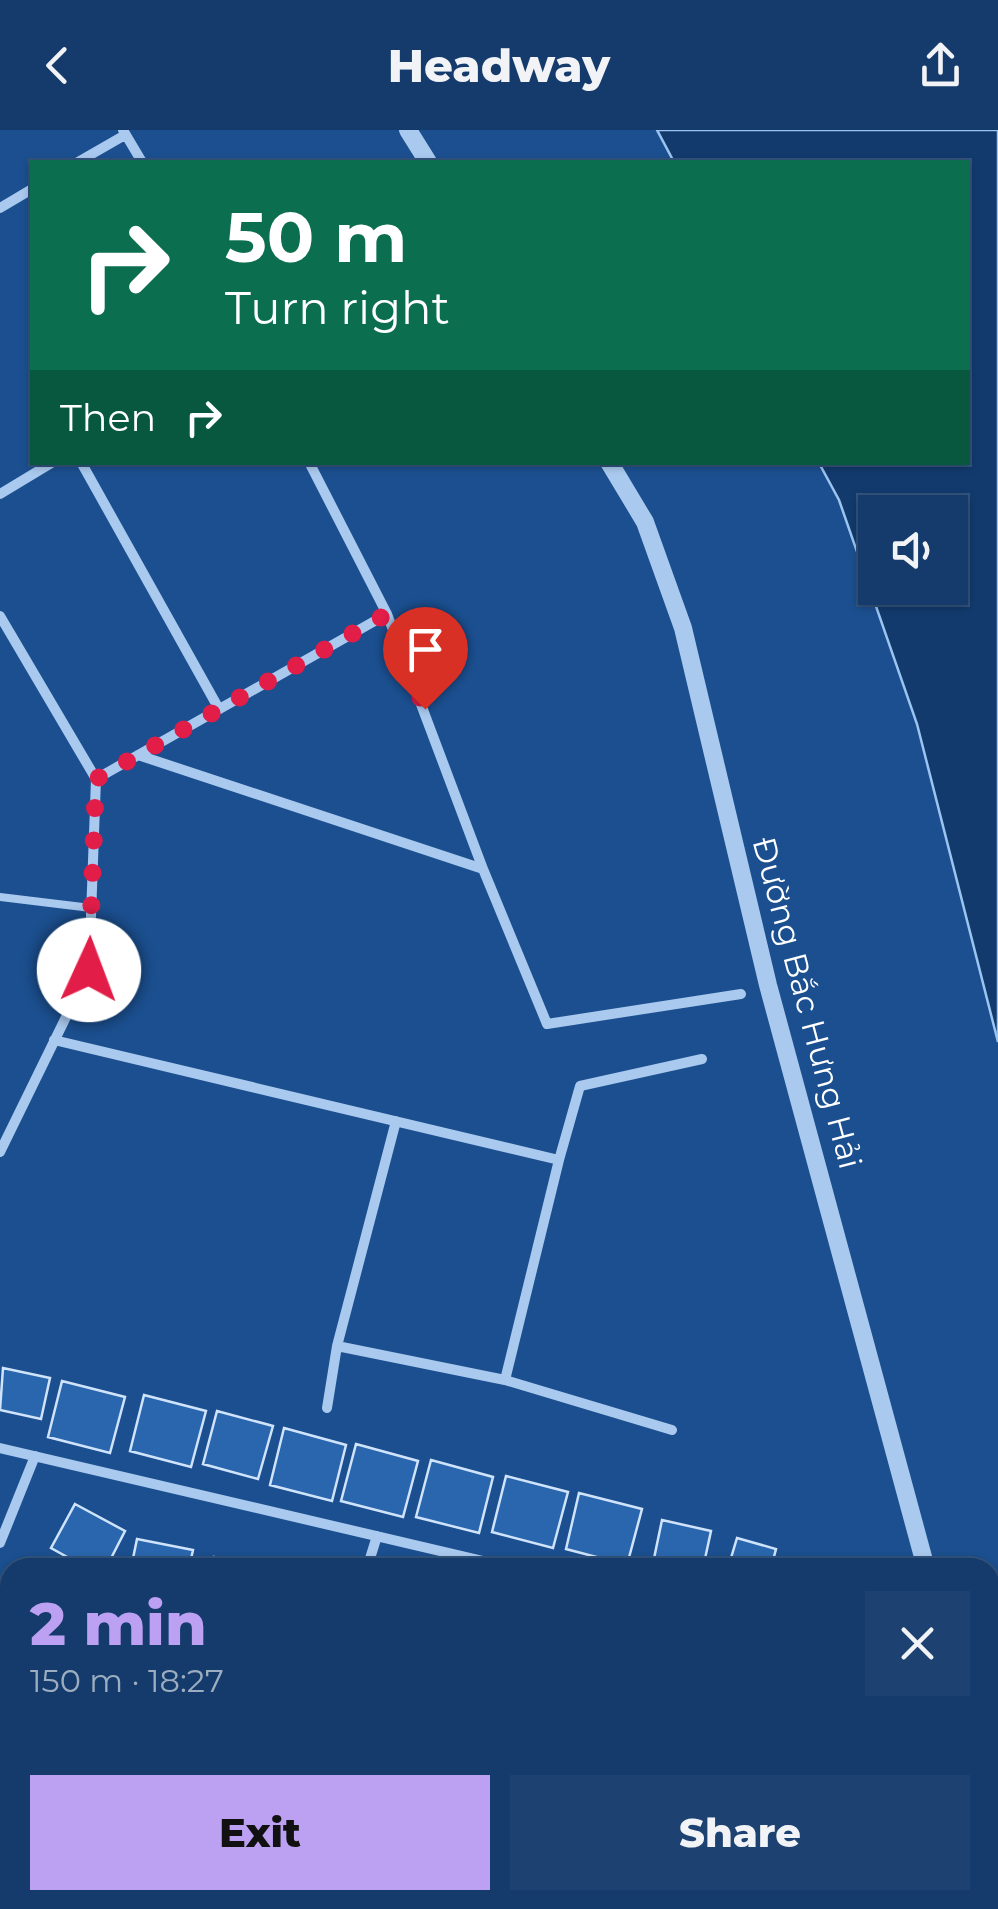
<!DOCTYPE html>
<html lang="en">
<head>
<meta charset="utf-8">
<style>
  :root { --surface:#143b6b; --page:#1d4271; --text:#f1f3f6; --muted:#9dadc1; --line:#33557e; --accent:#bca0f2 }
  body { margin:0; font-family:Montserrat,sans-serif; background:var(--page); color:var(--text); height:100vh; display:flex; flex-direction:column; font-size:38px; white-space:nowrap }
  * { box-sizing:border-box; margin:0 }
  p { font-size:32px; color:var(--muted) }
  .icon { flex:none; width:55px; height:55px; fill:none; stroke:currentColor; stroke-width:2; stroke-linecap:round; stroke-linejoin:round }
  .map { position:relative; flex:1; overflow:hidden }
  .sheet { position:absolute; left:0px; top:1428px; width:1000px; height:352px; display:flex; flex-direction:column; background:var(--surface); border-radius:30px 30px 0 0; box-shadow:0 2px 8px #0004,0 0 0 2px var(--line) }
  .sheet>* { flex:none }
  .guide { position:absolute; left:30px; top:30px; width:940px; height:305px; border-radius:0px; box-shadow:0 2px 8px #0004,0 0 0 2px var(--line); background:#0b6e4f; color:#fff; overflow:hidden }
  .buttons { position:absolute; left:858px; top:365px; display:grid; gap:20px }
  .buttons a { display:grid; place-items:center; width:110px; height:110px; border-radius:0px; background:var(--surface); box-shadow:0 2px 8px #0004,0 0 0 2px var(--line); font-size:50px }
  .pin { position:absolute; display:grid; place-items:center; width:85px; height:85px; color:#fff; margin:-102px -42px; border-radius:50% 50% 50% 0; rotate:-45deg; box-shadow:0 0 10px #0007 }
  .pin .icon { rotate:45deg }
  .me { position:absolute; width:110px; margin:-55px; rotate:2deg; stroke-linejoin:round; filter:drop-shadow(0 0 8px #0008) }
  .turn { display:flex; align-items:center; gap:35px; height:210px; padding:0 30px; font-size:45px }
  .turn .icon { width:130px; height:130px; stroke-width:2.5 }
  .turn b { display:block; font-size:70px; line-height:85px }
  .then { display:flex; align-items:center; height:95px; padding:0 30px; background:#0003; gap:20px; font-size:38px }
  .round { display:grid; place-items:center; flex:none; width:105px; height:105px; border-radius:0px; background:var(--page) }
  .head { display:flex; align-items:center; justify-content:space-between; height:170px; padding:0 30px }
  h1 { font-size:60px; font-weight:800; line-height:75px; color:var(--accent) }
  .action { display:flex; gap:20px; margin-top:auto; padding:20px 30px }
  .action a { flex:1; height:115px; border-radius:0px; background:var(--accent); color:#111; font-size:40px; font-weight:800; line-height:115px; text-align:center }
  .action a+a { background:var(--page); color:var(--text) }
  header { display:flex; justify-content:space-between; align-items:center; height:130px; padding:0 30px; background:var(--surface); font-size:45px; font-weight:800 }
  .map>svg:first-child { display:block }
  .water { fill:#123a6d; stroke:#9cc4f0; stroke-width:2.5; fill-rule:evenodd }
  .building { fill:#2a66ad; stroke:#cfe3fa; stroke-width:2.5 }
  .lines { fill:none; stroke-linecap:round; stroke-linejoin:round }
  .service { stroke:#a9c9ee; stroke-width:8 }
  .minor { stroke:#a9c9ee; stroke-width:10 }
  .tertiary { stroke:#a9c9ee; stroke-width:18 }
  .route { stroke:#e11d48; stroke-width:18; stroke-dasharray:0 32.4 }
  .labels { text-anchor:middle; stroke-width:10; stroke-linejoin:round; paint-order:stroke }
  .street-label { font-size:32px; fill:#fff; stroke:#1b4f8f }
</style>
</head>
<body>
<header><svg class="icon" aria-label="back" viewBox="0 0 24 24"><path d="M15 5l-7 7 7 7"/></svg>Headway<svg class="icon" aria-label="share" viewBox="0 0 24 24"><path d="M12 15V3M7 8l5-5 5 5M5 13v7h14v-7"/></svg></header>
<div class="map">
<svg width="998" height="1779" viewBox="0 0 998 1779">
  <rect width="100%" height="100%" fill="#1b4f8f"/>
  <path class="water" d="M657 0H998V912L917 594 839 370 819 333 968 332V32H674ZM875 382H950V458H875Z"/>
  <path class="building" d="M3 1238 50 1248 41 1289 0 1280Z
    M62 1251 125 1267 110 1323 48 1307Z
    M144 1265 206 1281 191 1337 130 1321Z
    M217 1281 273 1296 258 1349 203 1334Z
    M284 1298 346 1315 332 1371 270 1355Z
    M356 1314 418 1331 403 1387 341 1371Z
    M431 1330 493 1347 479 1403 416 1387Z
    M506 1346 568 1362 553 1418 492 1402Z
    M579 1363 642 1379 627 1435 566 1419Z
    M75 1374 125 1401 106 1438H87L51 1418Z
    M662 1390 711 1401 703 1438H652Z
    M737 1408 776 1419 771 1438H728Z
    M137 1409 193 1420 189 1438H131Z
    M214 1427 274 1437 212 1438Z
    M10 1504V1559L0 1555V1525Z
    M533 1770H544L546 1779H504Z
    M645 1770H689L691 1779H635L633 1773Z
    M700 1770H755L757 1779H702Z
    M836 1770H892L894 1779H838Z"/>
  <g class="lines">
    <path class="service" d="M0 767 91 778"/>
    <path class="minor" d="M123 0 142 32
      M78 32 125 5
      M0 78 32 59
      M81 332 219 579
      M0 364 53 332
      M0 486 96 649
      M138 625 483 739 387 484 309 332
      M96 649 387 484
      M483 739 547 894 741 864
      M54 910 559 1030 505 1250 672 1300
      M0 1022 89 840 96 649
      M559 1030 580 956 702 929
      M337 1216 396 991
      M327 1278 337 1216 505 1250
      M0 1318 513 1438
      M0 1413 35 1326
      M367 1438 377 1406
      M571 1770 575 1779
      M793 1770 795 1779
      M42 1779 46 1770"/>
    <path class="tertiary" d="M408 0 428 32
      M609 332 645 392 683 498 768 855 926 1438
      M990 1674 998 1704"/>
  </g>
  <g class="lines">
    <path class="route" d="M89 840 96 649 387 484 425 579"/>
  </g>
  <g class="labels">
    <g class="street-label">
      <text transform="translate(807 873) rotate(75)" y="11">Đường Bắc Hưng Hải</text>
    </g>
  </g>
</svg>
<div class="buttons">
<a><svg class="icon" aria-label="sound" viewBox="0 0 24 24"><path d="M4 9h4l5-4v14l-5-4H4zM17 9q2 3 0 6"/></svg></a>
</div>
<div class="pin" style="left:425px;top:579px;background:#d93025"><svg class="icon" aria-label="arrive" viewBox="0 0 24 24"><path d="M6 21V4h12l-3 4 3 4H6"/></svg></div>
<svg class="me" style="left:89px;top:840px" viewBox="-20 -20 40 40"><circle r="19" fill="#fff"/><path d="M0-13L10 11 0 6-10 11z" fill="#e11d48"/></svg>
<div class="guide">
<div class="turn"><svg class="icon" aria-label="right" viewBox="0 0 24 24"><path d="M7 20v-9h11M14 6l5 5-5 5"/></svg><div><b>50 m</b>Turn right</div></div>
<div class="then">Then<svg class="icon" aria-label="right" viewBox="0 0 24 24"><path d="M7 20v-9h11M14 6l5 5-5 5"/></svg></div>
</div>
<section class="sheet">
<div class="head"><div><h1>2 min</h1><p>150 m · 18:27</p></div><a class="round"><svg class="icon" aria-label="close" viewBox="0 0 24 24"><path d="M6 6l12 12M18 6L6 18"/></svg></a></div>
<div class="action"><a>Exit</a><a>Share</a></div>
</section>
</div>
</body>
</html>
